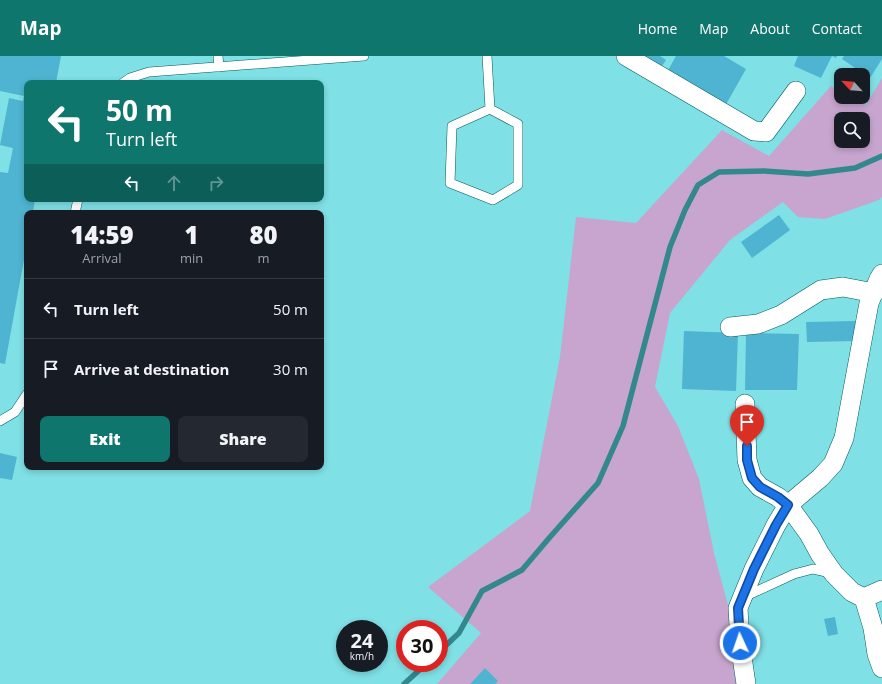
<!DOCTYPE html>
<html lang="en">
<head>
<meta charset="utf-8">
<style>
  :root { --surface:#171b24; --page:#242831; --text:#f1f3f6; --muted:#9ea1a6; --line:#363941; --accent:#0f766e }
  body { margin:0; font-family:"Open Sans",sans-serif; background:var(--page); color:var(--text); height:100vh; display:flex; flex-direction:column; font-size:15px; white-space:nowrap }
  * { box-sizing:border-box; margin:0 }
  p { font-size:13px; color:var(--muted) }
  .icon { flex:none; width:22px; height:22px; fill:none; stroke:currentColor; stroke-width:2; stroke-linecap:round; stroke-linejoin:round }
  .map { position:relative; flex:1; overflow:hidden }
  .sheet { position:absolute; left:24px; top:154px; width:300px; height:260px; display:flex; flex-direction:column; background:var(--surface); border-radius:8px; box-shadow:0 2px 6px #0003 }
  .sheet>* { flex:none }
  .banner { position:absolute; left:24px; top:24px; width:300px; height:122px; border-radius:8px; box-shadow:0 2px 6px #0003; background:#0f766e; color:#fff; overflow:hidden }
  .needle { width:26px; rotate:296deg }
  .controls { position:absolute; left:834px; top:12px; display:grid; gap:8px }
  .controls a { display:grid; place-items:center; width:36px; height:36px; border-radius:8px; background:var(--surface); box-shadow:0 2px 6px #0003; font-size:20px }
  .speed { position:absolute; left:336px; top:564px; display:flex; gap:8px; font-size:20px; font-weight:700; text-align:center }
  .speed>* { display:grid; place-content:center; width:52px; height:52px; border-radius:50%; background:var(--surface); box-shadow:0 2px 6px #0003; line-height:1 }
  .speed small { font-size:10px; font-weight:400 }
  .speed .limit { border:6px solid #d22; background:#fff; color:#111 }
  .pin { position:absolute; display:grid; place-items:center; width:34px; height:34px; color:#fff; margin:-41px -17px; border-radius:50% 50% 50% 0; rotate:-45deg; box-shadow:0 0 4px #0007 }
  .pin .icon { rotate:45deg }
  .me { position:absolute; width:44px; margin:-22px; rotate:357deg; stroke-linejoin:round; filter:drop-shadow(0 0 3px #0008) }
  .turn { display:flex; align-items:center; gap:14px; height:84px; padding:0 16px; font-size:18px }
  .turn .icon { width:52px; height:52px; stroke-width:2.5 }
  .turn b { display:block; font-size:28px; line-height:34px }
  .lanes { display:flex; align-items:center; height:38px; padding:0 16px; background:#0003; justify-content:center; gap:20px; direction:ltr }
  .lanes .off { opacity:.35 }
  .eta { display:flex; justify-content:space-evenly; align-items:center; height:68px; text-align:center }
  .eta b { font-size:24px; font-weight:800; line-height:28px }
  .primary-button { display:flex; gap:8px; margin-top:auto; padding:8px 16px }
  .primary-button a { flex:1; height:46px; border-radius:8px; background:var(--accent); color:#fff; font-size:16px; font-weight:800; line-height:46px; text-align:center }
  .primary-button a+a { background:var(--page); color:var(--text) }
  ul { padding:0; list-style:none }
  li { display:flex; align-items:center; gap:12px; height:60px; padding:0 16px; border-top:1px solid var(--line) }
  li div { flex:1 }
  li b { display:block; font-size:15px }
  li em { font-style:normal }
  header { display:flex; align-items:center; gap:24px; box-sizing:border-box; height:56px; padding:0 20px; background:var(--accent); color:#fff }
  header strong { font-size:19px }
  nav { display:flex; gap:22px; margin-inline-start:auto; font-size:14px }
  .map>svg:first-child { display:block }
  .green { fill:#c8a5cf; fill-rule:evenodd }
  .lines { fill:none; stroke-linecap:round; stroke-linejoin:round }
  .stream { stroke:#32888d; stroke-width:5.5 }
  .building { fill:#4fb4d1 }
  .service-casing { stroke:#005b5f; stroke-width:10 }
  .minor-casing { stroke:#005b5f; stroke-width:20 }
  .service { stroke:#fff; stroke-width:9 }
  .minor { stroke:#fff; stroke-width:19 }
  .route-casing { stroke:#114b97; stroke-width:10 }
  .route { stroke:#1a73e8; stroke-width:7 }
</style>
</head>
<body>
<header>
<strong>Map</strong>
<nav><a>Home</a><a>Map</a><a>About</a><a>Contact</a></nav>
</header>
<div class="map">
<svg width="882" height="628" viewBox="0 0 882 628">
  <rect width="100%" height="100%" fill="#7fe0e5"/>
  <path class="green" d="M882 22V141L879 144 825 163 798 161 783 146 730 184 670 257 655 331 678 370 699 423 714 497 728 549 737 628H437L481 577 428 531 530 455 560 301 576 161 636 167 722 74 769 100 831 30 841 36V41H851L866 49ZM841 63H863V85H841Z"/>
  <g class="lines">
    <path class="stream" d="M439 596 459 577 482 535 522 514 550 481 598 427 623 370 670 191 685 154 698 129 719 116 764 115 808 118 855 112 882 100
      M404 628 427 607"/>
  </g>
  <path class="building" d="M0 0H61L56 27H27V143H35L33 157H27V187L5 308 0 307V116L8 117 13 92 0 89 9 42 23 45 24 40 0 35Z
    M640 0H660L666 4 660 13Z
    M676 0H724L746 13 724 52 666 18Z
    M798 0H837L836 2 832 0 821 22 794 10Z
    M844 0H882V3L870 22 842 3Z
    M779 159 790 174 752 202 741 186Z
    M855 265V285L807 286 806 266Z
    M684 275 738 277 736 335 682 333Z
    M746 277 799 278 797 334H745Z
    M0 397 17 401 12 424 0 422Z
    M835 561 838 578 828 580 824 563Z
    M485 612 498 625 495 628H470Z"/>
  <g class="lines">
    <g class="service-casing">
      <path id="service" d="M218 0 219 11
        M487 0 490 53
        M123 27 130 22 149 16 364 0
        M490 53 518 68V129L493 144 450 127 452 70Z
        M75 157 78 143
        M0 365 15 356 27 338
        M744 541 794 518 813 513 831 517"/>
    </g>
    <g class="minor-casing">
      <path id="minor" d="M626 0 754 75 766 76 796 35
        M730 271 758 268 781 259 821 234 843 231 874 237
        M745 348 747 404 752 422 760 431 778 441 788 449 809 478 820 498 834 518 852 536 864 542 873 572 877 598 882 612
        M864 542 882 534
        M746 628 740 587 738 552 754 513 776 469 788 449 820 422 833 408 844 382 869 247 879 223 882 218"/>
    </g>
    <use href="#service" class="service"/>
    <use href="#minor" class="minor"/>
  </g>
  <g class="lines">
    <g class="route-casing">
      <path id="route" d="M740 587 738 552 754 513 776 469 788 449 778 441 760 431 752 422 747 404V390"/>
    </g>
    <use href="#route" class="route"/>
  </g>
</svg>
<div class="controls">
<a><svg class="needle" viewBox="-14 -14 28 28"><path d="M0-13l5 13h-10z" fill="#e53935"/><path d="M0 13l5-13h-10z" fill="#9ea1a6"/></svg></a>
<a><svg class="icon" aria-label="search" viewBox="0 0 24 24"><circle cx="10" cy="10" r="6"/><path d="M15 15l6 6"/></svg></a>
</div>
<div class="speed"><div>24<small>km/h</small></div><div class="limit">30</div></div>
<div class="pin" style="left:747px;top:390px;background:#d93025"><svg class="icon" aria-label="arrive" viewBox="0 0 24 24"><path d="M6 21V4h12l-3 4 3 4H6"/></svg></div>
<svg class="me" style="left:740px;top:587px" viewBox="-20 -20 40 40"><circle r="17" fill="#1a73e8" stroke="#fff" stroke-width="3"/><path d="M0-11L8 9 0 5-8 9z" fill="#fff"/></svg>
<div class="banner">
<div class="turn"><svg class="icon" aria-label="left" viewBox="0 0 24 24"><path d="M17 20v-9H6M10 6l-5 5 5 5"/></svg><div><b>50 m</b>Turn left</div></div>
<div class="lanes"><svg class="icon" aria-label="left" viewBox="0 0 24 24"><path d="M17 20v-9H6M10 6l-5 5 5 5"/></svg><svg class="icon off" aria-label="ahead" viewBox="0 0 24 24"><path d="M12 20V5M6 11l6-6 6 6"/></svg><svg class="icon off" aria-label="right" viewBox="0 0 24 24"><path d="M7 20v-9h11M14 6l5 5-5 5"/></svg></div>
</div>
<section class="sheet">
<div class="eta">
<div><b>14:59</b><p>Arrival</p></div>
<div><b>1</b><p>min</p></div>
<div><b>80</b><p>m</p></div>
</div>
<ul>
<li><svg class="icon" aria-label="left" viewBox="0 0 24 24"><path d="M17 20v-9H6M10 6l-5 5 5 5"/></svg><div><b>Turn left</b></div><em>50 m</em></li>
<li><svg class="icon" aria-label="arrive" viewBox="0 0 24 24"><path d="M6 21V4h12l-3 4 3 4H6"/></svg><div><b>Arrive at destination</b></div><em>30 m</em></li>
</ul>
<div class="primary-button"><a>Exit</a><a>Share</a></div>
</section>
</div>
</body>
</html>
